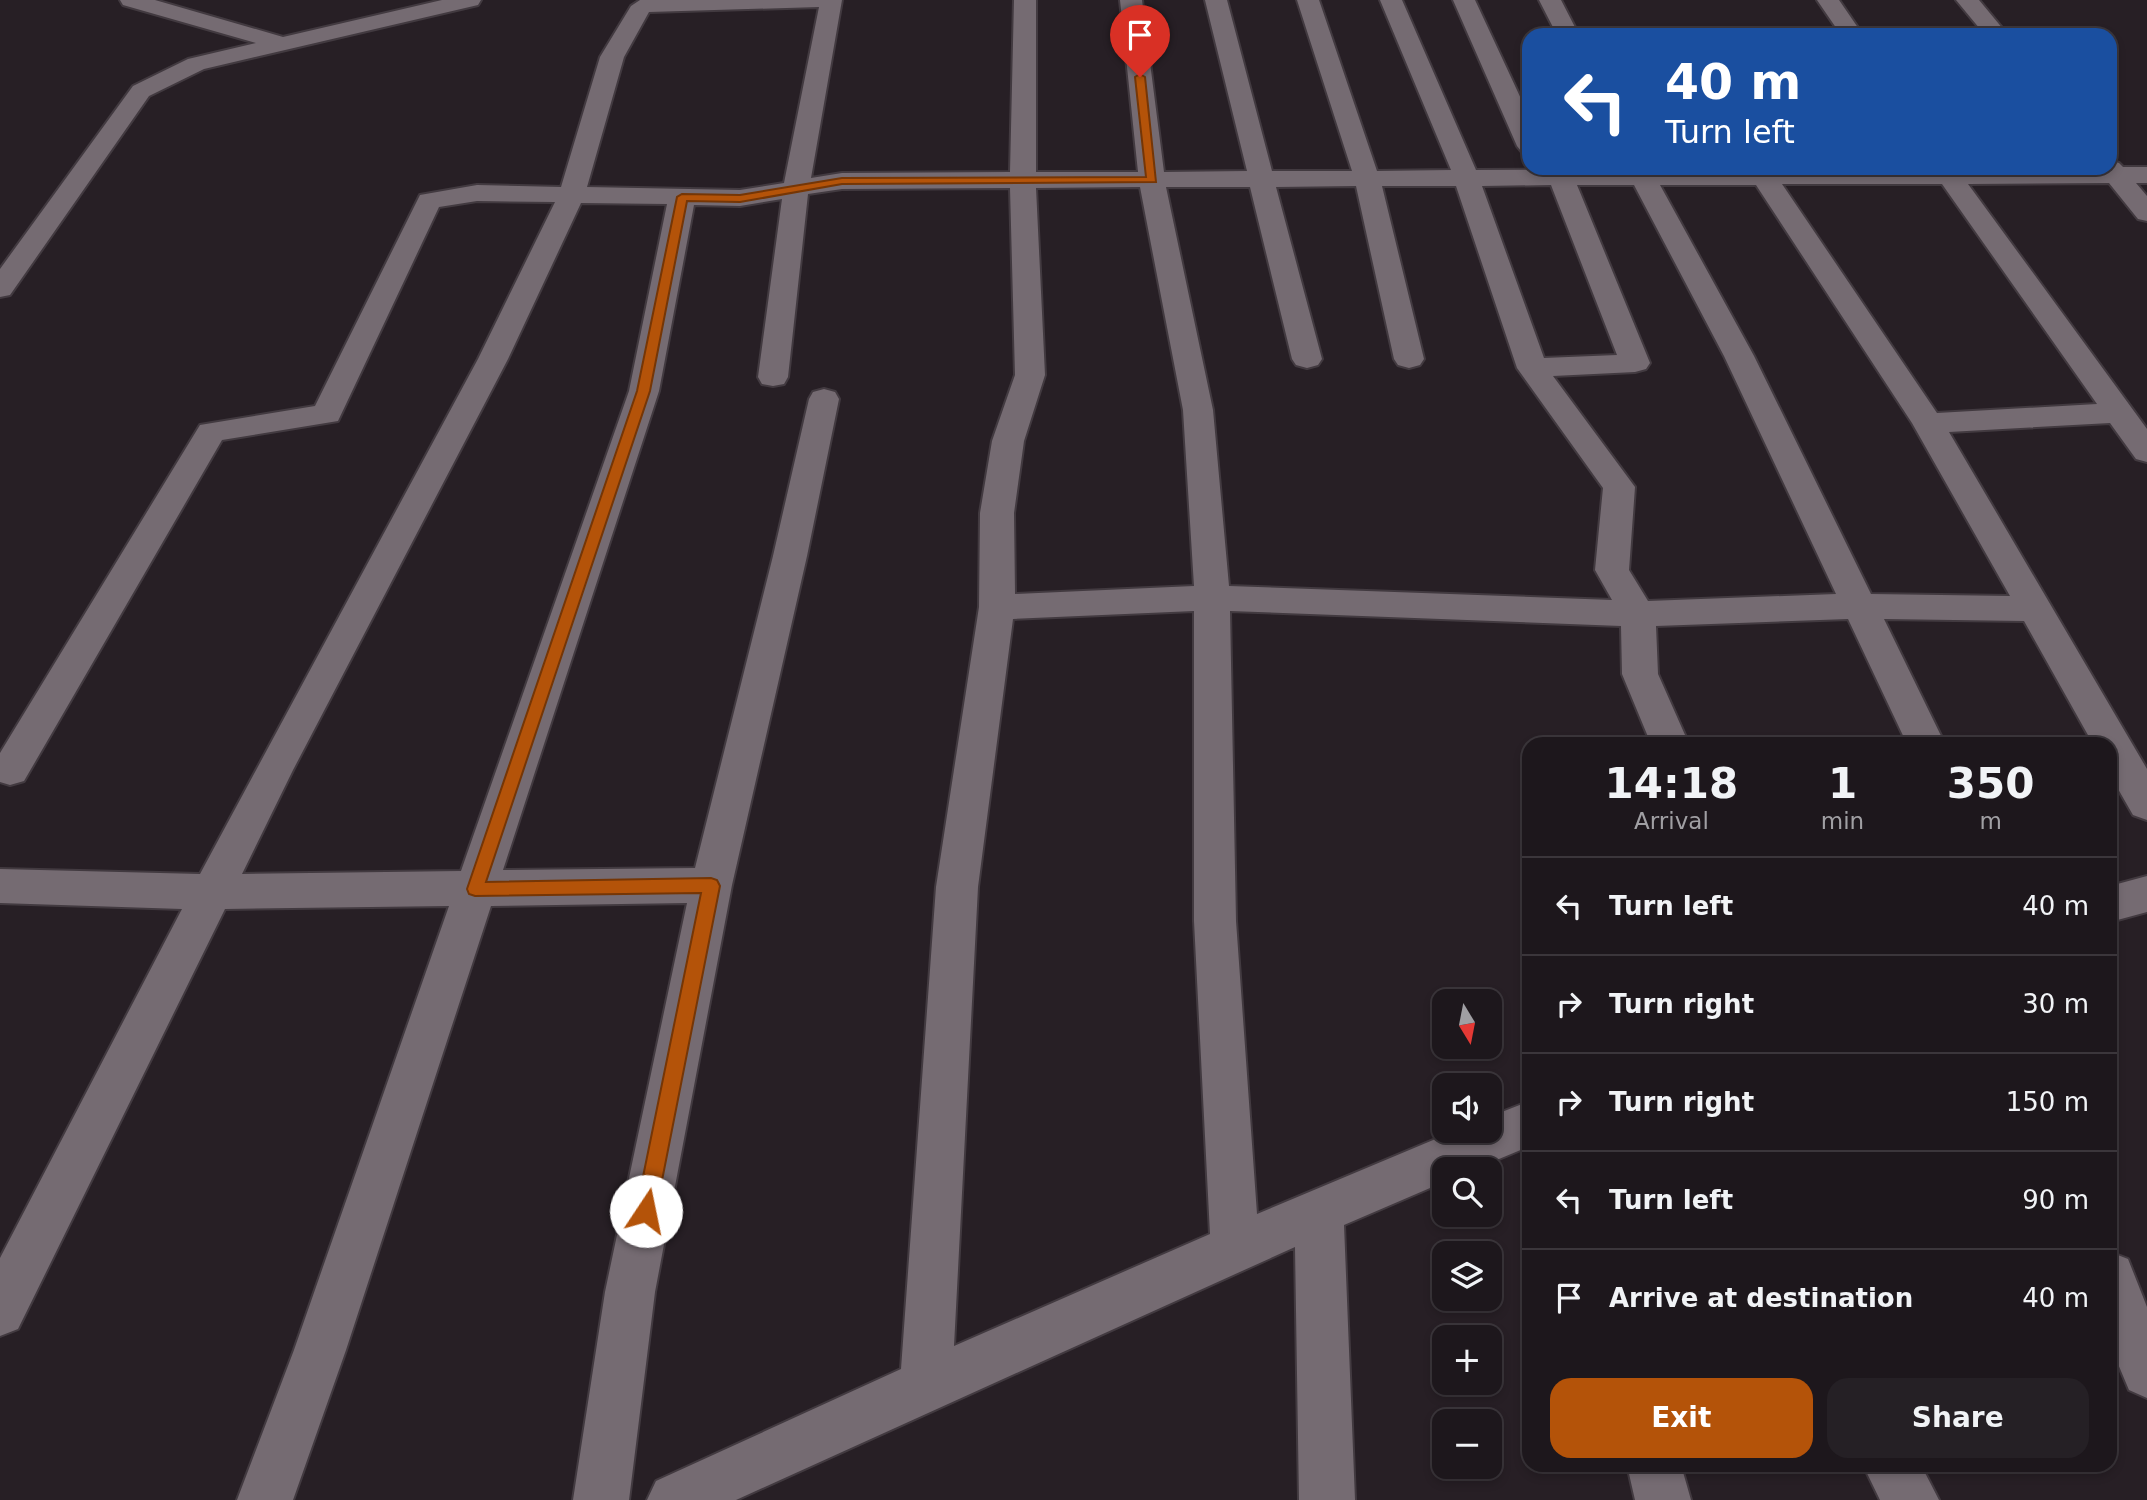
<!DOCTYPE html>
<html lang="en">
<head>
<meta charset="utf-8">
<style>
  :root { --surface:#1d171c; --page:#252025; --text:#f1f3f6; --muted:#a09fa3; --line:#3b363b; --accent:#b45309 }
  body { margin:0; font-family:"DejaVu Sans",sans-serif; background:var(--page); color:var(--text); height:100vh; display:flex; flex-direction:column; font-size:26px; white-space:nowrap }
  * { box-sizing:border-box; margin:0 }
  p { font-size:23px; color:var(--muted) }
  .icon { flex:none; width:38px; height:38px; fill:none; stroke:currentColor; stroke-width:2; stroke-linecap:round; stroke-linejoin:round }
  .map { position:relative; flex:1; overflow:hidden }
  .details { position:absolute; left:1522px; top:737px; width:595px; height:735px; display:flex; flex-direction:column; background:var(--surface); border-radius:21px; box-shadow:0 4px 10px #0003,0 0 0 2px var(--line) }
  .details>* { flex:none }
  .guide { position:absolute; left:1522px; top:28px; width:595px; height:147px; border-radius:21px; box-shadow:0 4px 10px #0003,0 0 0 2px var(--line); background:#1a4fa0; color:#fff; overflow:hidden }
  .needle { width:46px; rotate:170deg }
  .tools { position:absolute; left:1432px; top:989px; display:grid; gap:14px }
  .tools a { display:grid; place-items:center; width:70px; height:70px; border-radius:14px; background:var(--surface); box-shadow:0 4px 10px #0003,0 0 0 2px var(--line); font-size:35px }
  .pin { position:absolute; display:grid; place-items:center; width:60px; height:60px; color:#fff; margin:-72px -30px; border-radius:50% 50% 50% 0; rotate:-45deg; box-shadow:0 0 7px #0007 }
  .pin .icon { rotate:45deg }
  .me { position:absolute; width:77px; margin:-38px; rotate:11deg; stroke-linejoin:round; filter:drop-shadow(0 0 5px #0008) }
  .turn { display:flex; align-items:center; gap:24px; height:147px; padding:0 28px; font-size:32px }
  .turn .icon { width:91px; height:91px; stroke-width:2.5 }
  .turn b { display:block; font-size:49px; line-height:60px }
  .eta { display:flex; justify-content:space-evenly; align-items:center; height:119px; text-align:center }
  .eta b { font-size:42px; font-weight:700; line-height:49px }
  .primary-button { display:flex; gap:14px; margin-top:auto; padding:14px 28px }
  .primary-button a { flex:1; height:80px; border-radius:21px; background:var(--accent); color:#fff; font-size:28px; font-weight:700; line-height:80px; text-align:center }
  .primary-button a+a { background:var(--page); color:var(--text) }
  ul { padding:0; list-style:none }
  li { display:flex; align-items:center; gap:21px; height:98px; padding:0 28px; border-top:2px solid var(--line) }
  li div { flex:1 }
  li b { display:block; font-size:26px }
  li em { font-style:normal }
  .map>svg:first-child { display:block }
  .lines { fill:none; stroke-linecap:round; stroke-linejoin:round }
  .minor-casing { stroke:#423a40; stroke-width:4 }
  .minor { fill:#756b72; fill-rule:evenodd }
  .route { fill:#b45309; stroke:#753606; stroke-width:2 }
</style>
</head>
<body>
<div class="map">
<svg width="2147" height="1500" viewBox="0 0 2147 1500">
  <rect width="100%" height="100%" fill="#271f25"/>
  <g class="lines">
    <g class="minor-casing">
      <path id="minor" d="M120 0H155L283 37 442 0H481L478 5 204 69 149 96 10 295 0 297V269L133 86 188 59 256 43 123 5Z
        M640 0H842L811 178 842 173 1010 172 1014 0H1036V172H1138L1120 0H1142L1164 172 1247 171 1205 0H1227L1272 171H1352L1297 0H1319L1377 171 1451 170 1380 0H1402L1476 170 2110 168V160L2119 163 2123 167H2147V183H2136L2147 196V221L2138 219 2109 183 1968 184 2147 429V462L2136 459 2110 423 1949 432 2147 769V820L2133 815 2110 775V744H2093L2024 621 1884 619 1945 744H1907L1848 619 1656 626 1658 674 1689 744H1651L1622 674 1621 626 1230 611 1236 921 1257 1214 1457 1130H1489V1117L1530 1101V1146L1475 1169H1444V1182L1344 1225 1355 1500H1299L1295 1247 736 1500H647L656 1481 901 1369 936 887 979 607 980 513 992 441 1015 375 1010 188 842 189 808 194 788 377 784 384 773 386 762 384 758 377 782 199 740 206 694 205 659 391 503 870 695 868 773 556 809 399 813 392 824 389 835 392 839 399 807 556 732 885 655 1292 629 1500H573L605 1292 687 903 491 906 346 1350 293 1500H237L294 1350 449 906 225 909 18 1329 0 1336V1258L182 909 0 903V869L200 874 478 359 555 202 477 201 439 207 338 421 222 440 24 781 10 785 0 782V753L200 425 315 406 420 195 477 185 561 187 600 57 631 6ZM819 7 784 183 740 190 587 187 624 57 649 12ZM1782 184H1942L2097 404 1937 413ZM1551 185 1617 355 1544 358 1482 186ZM1577 185H1634L1724 356 1836 594 1648 601 1629 570 1635 487 1553 376 1635 372 1646 369 1650 363ZM1660 185H1756L1912 423 2010 596 1871 594 1754 356ZM1356 186 1394 359 1398 365 1409 368 1420 365 1424 359 1382 186H1456L1517 368 1603 488 1595 570 1612 600 1229 586 1213 410 1166 187H1250L1292 359 1296 365 1307 368 1318 365 1322 359 1276 187ZM1140 187 1183 410 1194 586 1015 594 1014 513 1024 441 1045 375 1036 188ZM581 203 667 204 629 391 461 871 242 874 293 770 508 359ZM1194 611V921L1210 1234 954 1346 978 887 1013 619Z
        M1453 0H1475L1530 118V153L1521 151 1517 146Z
        M1539 0H1561L1579 35H1557Z
        M1817 0H1839L1863 35H1841Z
        M1956 0H1979L2008 35H1985Z
        M2147 876V912L2110 922V886Z
        M2110 1252 2128 1259 2147 1307V1398L2129 1390 2110 1345Z
        M1627 1465H1681L1691 1500H1635Z
        M1863 1465H1921L1939 1500H1880Z"/>
    </g>
    <use href="#minor" class="minor"/>
  </g>
  <path class="route" d="M1140 74 1145 77 1156 182 842 184 740 202 687 201 650 391 486 882 711 878 717 880 720 886 656 1211 653 1218 646 1221 639 1218 636 1211 701 893 475 896 469 894 467 889 637 391 677 197 682 194 740 195 842 178 1146 177 1135 77Z"/>
</svg>
<div class="tools">
<a><svg class="needle" viewBox="-14 -14 28 28"><path d="M0-13l5 13h-10z" fill="#e53935"/><path d="M0 13l5-13h-10z" fill="#a09fa3"/></svg></a>
<a><svg class="icon" aria-label="sound" viewBox="0 0 24 24"><path d="M4 9h4l5-4v14l-5-4H4zM17 9q2 3 0 6"/></svg></a>
<a><svg class="icon" aria-label="search" viewBox="0 0 24 24"><circle cx="10" cy="10" r="6"/><path d="M15 15l6 6"/></svg></a>
<a><svg class="icon" aria-label="layers" viewBox="0 0 24 24"><path d="M12 4l9 5-9 5-9-5zM3 14l9 5 9-5"/></svg></a>
<a>+</a>
<a>−</a>
</div>
<div class="pin" style="left:1140px;top:77px;background:#d93025"><svg class="icon" aria-label="arrive" viewBox="0 0 24 24"><path d="M6 21V4h12l-3 4 3 4H6"/></svg></div>
<svg class="me" style="left:646px;top:1211px" viewBox="-20 -20 40 40"><circle r="19" fill="#fff"/><path d="M0-13L10 11 0 6-10 11z" fill="#b45309"/></svg>
<div class="guide">
<div class="turn"><svg class="icon" aria-label="left" viewBox="0 0 24 24"><path d="M17 20v-9H6M10 6l-5 5 5 5"/></svg><div><b>40 m</b>Turn left</div></div>
</div>
<section class="details">
<div class="eta">
<div><b>14:18</b><p>Arrival</p></div>
<div><b>1</b><p>min</p></div>
<div><b>350</b><p>m</p></div>
</div>
<ul>
<li><svg class="icon" aria-label="left" viewBox="0 0 24 24"><path d="M17 20v-9H6M10 6l-5 5 5 5"/></svg><div><b>Turn left</b></div><em>40 m</em></li>
<li><svg class="icon" aria-label="right" viewBox="0 0 24 24"><path d="M7 20v-9h11M14 6l5 5-5 5"/></svg><div><b>Turn right</b></div><em>30 m</em></li>
<li><svg class="icon" aria-label="right" viewBox="0 0 24 24"><path d="M7 20v-9h11M14 6l5 5-5 5"/></svg><div><b>Turn right</b></div><em>150 m</em></li>
<li><svg class="icon" aria-label="left" viewBox="0 0 24 24"><path d="M17 20v-9H6M10 6l-5 5 5 5"/></svg><div><b>Turn left</b></div><em>90 m</em></li>
<li><svg class="icon" aria-label="arrive" viewBox="0 0 24 24"><path d="M6 21V4h12l-3 4 3 4H6"/></svg><div><b>Arrive at destination</b></div><em>40 m</em></li>
</ul>
<div class="primary-button"><a>Exit</a><a>Share</a></div>
</section>
</div>
</body>
</html>
